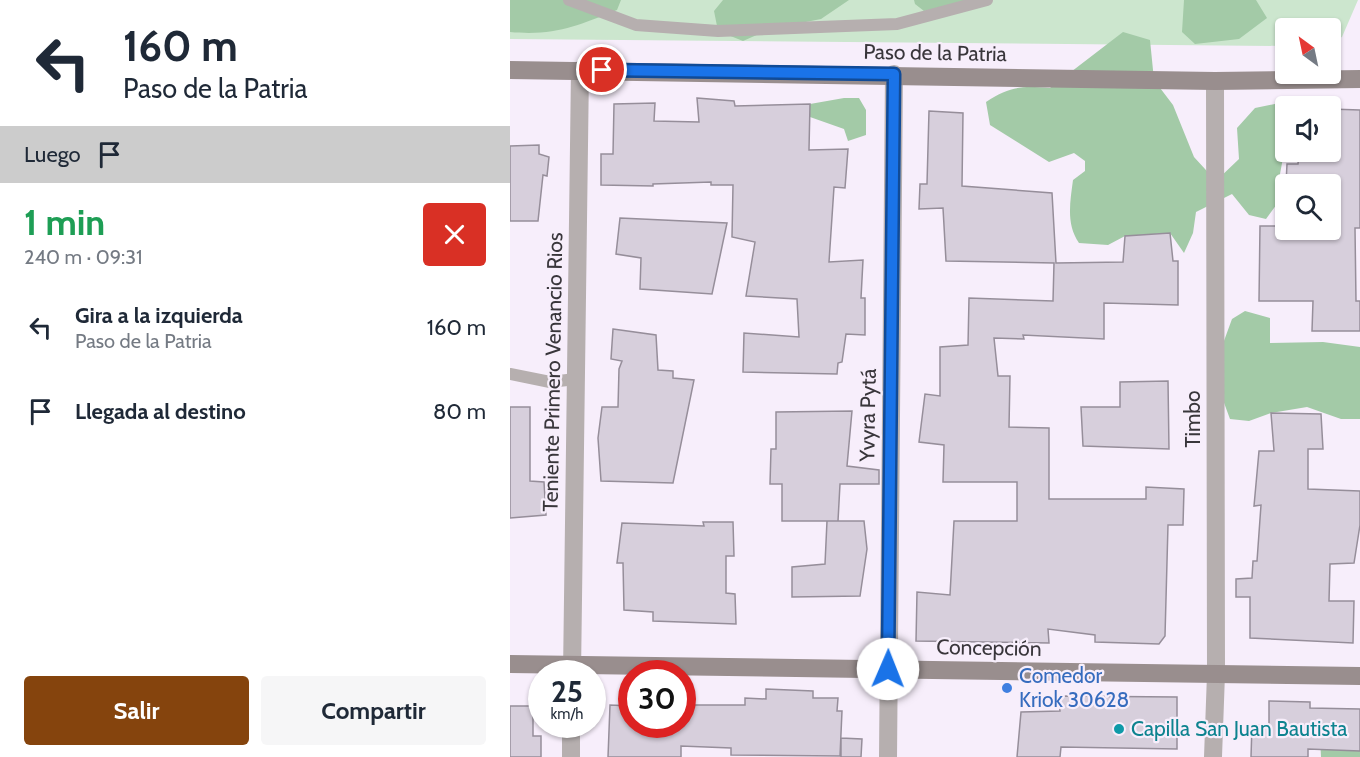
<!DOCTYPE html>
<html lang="es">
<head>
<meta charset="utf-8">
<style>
  :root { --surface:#fff; --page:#f6f6f7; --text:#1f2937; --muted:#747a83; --accent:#85440d }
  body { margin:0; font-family:Cabin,sans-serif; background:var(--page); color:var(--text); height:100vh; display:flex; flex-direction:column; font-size:22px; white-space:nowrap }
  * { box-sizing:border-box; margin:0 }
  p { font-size:20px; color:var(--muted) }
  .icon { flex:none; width:33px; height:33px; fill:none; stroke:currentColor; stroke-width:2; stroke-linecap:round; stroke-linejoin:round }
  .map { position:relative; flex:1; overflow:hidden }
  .sheet { display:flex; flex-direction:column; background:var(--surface); width:510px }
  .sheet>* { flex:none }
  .banner { background:#fff; color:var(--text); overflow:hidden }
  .needle { width:39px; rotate:327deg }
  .controls { position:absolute; left:765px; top:18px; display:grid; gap:12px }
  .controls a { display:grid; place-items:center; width:66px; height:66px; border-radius:6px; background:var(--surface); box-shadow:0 2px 4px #0004; font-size:30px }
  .speed { position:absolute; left:18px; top:660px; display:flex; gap:12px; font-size:30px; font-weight:700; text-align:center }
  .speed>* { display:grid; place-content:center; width:78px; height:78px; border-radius:50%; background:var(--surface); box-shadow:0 2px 4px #0004; line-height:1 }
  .speed small { font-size:15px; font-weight:400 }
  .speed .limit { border:9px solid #d22; background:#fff; color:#111 }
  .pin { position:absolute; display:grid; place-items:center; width:51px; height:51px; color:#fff; margin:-26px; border:3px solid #fff; border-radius:50%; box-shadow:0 2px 6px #0007 }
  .me { position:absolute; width:66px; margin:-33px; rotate:1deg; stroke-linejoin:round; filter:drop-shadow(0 0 4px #0008) }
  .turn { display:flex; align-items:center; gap:21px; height:126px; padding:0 24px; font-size:27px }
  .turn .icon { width:78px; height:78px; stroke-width:2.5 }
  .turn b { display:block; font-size:42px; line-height:51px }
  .then { display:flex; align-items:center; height:57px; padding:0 24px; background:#0003; gap:12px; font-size:22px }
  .round { display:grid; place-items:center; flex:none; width:63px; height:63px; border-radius:6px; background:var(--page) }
  .headline { display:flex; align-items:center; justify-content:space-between; height:102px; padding:0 24px }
  h1 { font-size:36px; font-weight:800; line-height:45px; color:#1e9e55 }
  .cta { display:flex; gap:12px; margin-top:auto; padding:12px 24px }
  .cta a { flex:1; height:69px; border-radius:6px; background:var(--accent); color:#fff; font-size:24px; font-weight:800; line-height:69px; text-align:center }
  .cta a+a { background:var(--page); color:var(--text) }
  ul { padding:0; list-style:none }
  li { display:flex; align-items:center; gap:18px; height:84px; padding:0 24px }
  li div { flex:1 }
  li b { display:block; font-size:22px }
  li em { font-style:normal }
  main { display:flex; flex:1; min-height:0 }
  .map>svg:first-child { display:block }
  .green { fill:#cce6ce }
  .forest { fill:#a3caa7 }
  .building { fill:#d7cfdc; stroke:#968e9a; stroke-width:1.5 }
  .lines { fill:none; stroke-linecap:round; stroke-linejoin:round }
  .lane { stroke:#b6afaf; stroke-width:12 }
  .street { stroke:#b6afaf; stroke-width:18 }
  .secondary { stroke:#998e8e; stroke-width:18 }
  .route-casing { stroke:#114b97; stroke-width:15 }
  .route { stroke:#1a73e8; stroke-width:10 }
  .shop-dot { fill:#3f7fe0; stroke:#f7eefb; stroke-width:2 }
  .culture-dot { fill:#0f9aa8; stroke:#f7eefb; stroke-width:2 }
  .labels { text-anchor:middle; stroke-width:4.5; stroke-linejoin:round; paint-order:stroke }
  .street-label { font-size:21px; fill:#39363b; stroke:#f7eefb }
  .shop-label { font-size:21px; fill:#366cbe; stroke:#f7eefb; text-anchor:start }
  .culture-label { font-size:21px; fill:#0d838f; stroke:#f7eefb; text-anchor:start }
</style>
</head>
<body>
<main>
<section class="sheet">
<div class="banner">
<div class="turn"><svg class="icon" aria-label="left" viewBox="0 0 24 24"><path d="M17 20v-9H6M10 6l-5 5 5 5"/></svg><div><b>160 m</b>Paso de la Patria</div></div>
<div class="then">Luego<svg class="icon" aria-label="arrive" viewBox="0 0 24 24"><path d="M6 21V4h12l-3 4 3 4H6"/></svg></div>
</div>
<div class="headline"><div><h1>1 min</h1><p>240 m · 09:31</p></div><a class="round" style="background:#d93025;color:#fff"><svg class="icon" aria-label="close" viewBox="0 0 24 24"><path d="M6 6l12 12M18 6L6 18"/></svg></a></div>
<ul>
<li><svg class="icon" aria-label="left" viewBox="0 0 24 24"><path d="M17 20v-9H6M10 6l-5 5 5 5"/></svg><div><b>Gira a la izquierda</b><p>Paso de la Patria</p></div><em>160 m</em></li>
<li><svg class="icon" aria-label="arrive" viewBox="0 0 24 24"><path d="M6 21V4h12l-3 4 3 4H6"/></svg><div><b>Llegada al destino</b></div><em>80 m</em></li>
</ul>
<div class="cta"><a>Salir</a><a>Compartir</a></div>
</section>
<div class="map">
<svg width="850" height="757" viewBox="0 0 850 757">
  <rect width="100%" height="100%" fill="#f7eefb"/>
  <path class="green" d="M0 0H848L832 37 821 42 820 28H776L775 46 0 39Z"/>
  <path class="forest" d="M0 0H111L107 10C67 26 45 36 0 32Z
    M213 0H339L311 19 260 29 233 41 208 31 204 11Z
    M404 0H466L414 11 405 4Z
    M674 0H746L757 18 729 39 685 44 672 32Z
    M613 32 640 40 644 80 663 105 684 157 706 181 729 159 727 128 745 108 774 102 775 147 770 174 775 193 756 219 739 215 722 194 686 212 683 233 674 253 660 233 615 236 598 245 569 243C556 224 560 203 563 180L575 171V161L564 153 539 162 480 125 476 102C500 86 511 86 540 88Z
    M334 98H349L356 110V135L338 141 334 129 300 117V104Z
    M735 311 760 318V343L813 342 850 347V419H831L797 407 761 413 739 421 720 419 706 381 711 349 722 319Z
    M810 736 850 738V757H811Z"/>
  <path class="building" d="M187 98 224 101 225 106 300 104 299 150 338 149 335 188 324 187 319 262 353 260 351 298H355V335L336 334 332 362 328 363 327 374 233 372 234 333 289 337 287 299 236 296 245 242 222 237 223 185H201V182L143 184V186L91 185V154H103L104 104 145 103 144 121 189 122Z
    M820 109 850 110V228H845L846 301H850V331H802L803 301H749L750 226H776V230H820V184H776L777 164H788L789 152H820Z
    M419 111 453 113 452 186 542 193 546 263 613 262 615 236 660 233 663 261H668V305L594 303V339L513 335 514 339 484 338 488 376H500L499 427 539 428V499H636V487L674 489 673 525H658L655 636 649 644 585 642V635L538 629 539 643 406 641 407 592 440 595 444 521H507V482H433L434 445 409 442 415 394 430 396V347L458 345 459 298 543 301 544 263 436 261 433 208 409 209 410 184H417Z
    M29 145V154L39 157 37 176 33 175 28 221H0V146Z
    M110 218 217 223 202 294 130 289 131 258 106 254Z
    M103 329 146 335 148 370 163 371V378L184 380 163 483 91 481 88 438 92 407H108L109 369 112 361 101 359Z
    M658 381 659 449 573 446 571 407H610V382Z
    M0 407H20V481L34 482 36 515 0 518Z
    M342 411 337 466 369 470V484H330L328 521H272V484H260L261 449H266V412Z
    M761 413 811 414 813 449H798V489L850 491V525L844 563 820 564 819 601H844L843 643 740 638V597H726V579L742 578 743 561H747L751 505 744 506 749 451H764Z
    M317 521H354L357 549 350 596 282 597V567L315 564Z
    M193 522H223L224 556H216V593L225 594 226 624 143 621V612L114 610 113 563H107L112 523 194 526Z
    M256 689 303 691V698H328L327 711H332L330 756 221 755V748L171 746V757H98L100 705 122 706V724H172V705H235V698L256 699Z
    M549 696 667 697V749L551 747 550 757H507L511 712 550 711Z
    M759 701 800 702V708L850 709V751L798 749V757H741L742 725H759Z
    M0 706H23V736H31V757H0Z
    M331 738 352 739 351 757H331Z"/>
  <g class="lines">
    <path class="lane" d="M59 0 126 25 208 31 387 24 477 0
      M0 374 40 382 66 379"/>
    <path class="street" d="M62 674 70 70
      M61 757V724
      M378 757 384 74
      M703 757 706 674 705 81"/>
    <path class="secondary" d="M0 70 705 81 850 79
      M0 664 850 676"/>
  </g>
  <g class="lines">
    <g class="route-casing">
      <path id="route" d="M92 70 384 74 378 669"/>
    </g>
    <use href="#route" class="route"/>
  </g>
  <circle class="shop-dot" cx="497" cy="688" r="6"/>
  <circle class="culture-dot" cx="609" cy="729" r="6"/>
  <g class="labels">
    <g class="street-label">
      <text transform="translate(425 53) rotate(1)" y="7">Paso de la Patria</text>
      <text transform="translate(43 372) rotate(-89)" y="7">Teniente Primero Venancio Rios</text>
      <text transform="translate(358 415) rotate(-89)" y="7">Yvyra Pytá</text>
      <text transform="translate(683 419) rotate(-90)" y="7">Timbo</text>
      <text transform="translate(479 648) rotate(1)" y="7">Concepción</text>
    </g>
    <g class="shop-label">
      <text x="509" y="683">Comedor<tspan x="509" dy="24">Kriok 30628</tspan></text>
    </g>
    <g class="culture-label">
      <text x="621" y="736">Capilla San Juan Bautista</text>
    </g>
  </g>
</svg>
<div class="controls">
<a><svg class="needle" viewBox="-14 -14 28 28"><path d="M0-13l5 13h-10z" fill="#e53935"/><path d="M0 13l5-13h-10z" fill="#747a83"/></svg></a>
<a><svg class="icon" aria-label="sound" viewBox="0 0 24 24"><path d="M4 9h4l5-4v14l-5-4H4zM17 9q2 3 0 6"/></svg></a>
<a><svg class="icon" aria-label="search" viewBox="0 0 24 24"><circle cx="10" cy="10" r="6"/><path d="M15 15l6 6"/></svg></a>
</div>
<div class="speed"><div>25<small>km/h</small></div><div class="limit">30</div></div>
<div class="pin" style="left:92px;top:70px;background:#d93025"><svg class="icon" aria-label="arrive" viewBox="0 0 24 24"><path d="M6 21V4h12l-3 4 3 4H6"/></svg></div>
<svg class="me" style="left:378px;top:669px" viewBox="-20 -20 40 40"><circle r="19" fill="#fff"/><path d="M0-13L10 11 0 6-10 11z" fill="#1a73e8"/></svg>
</div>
</main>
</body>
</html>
